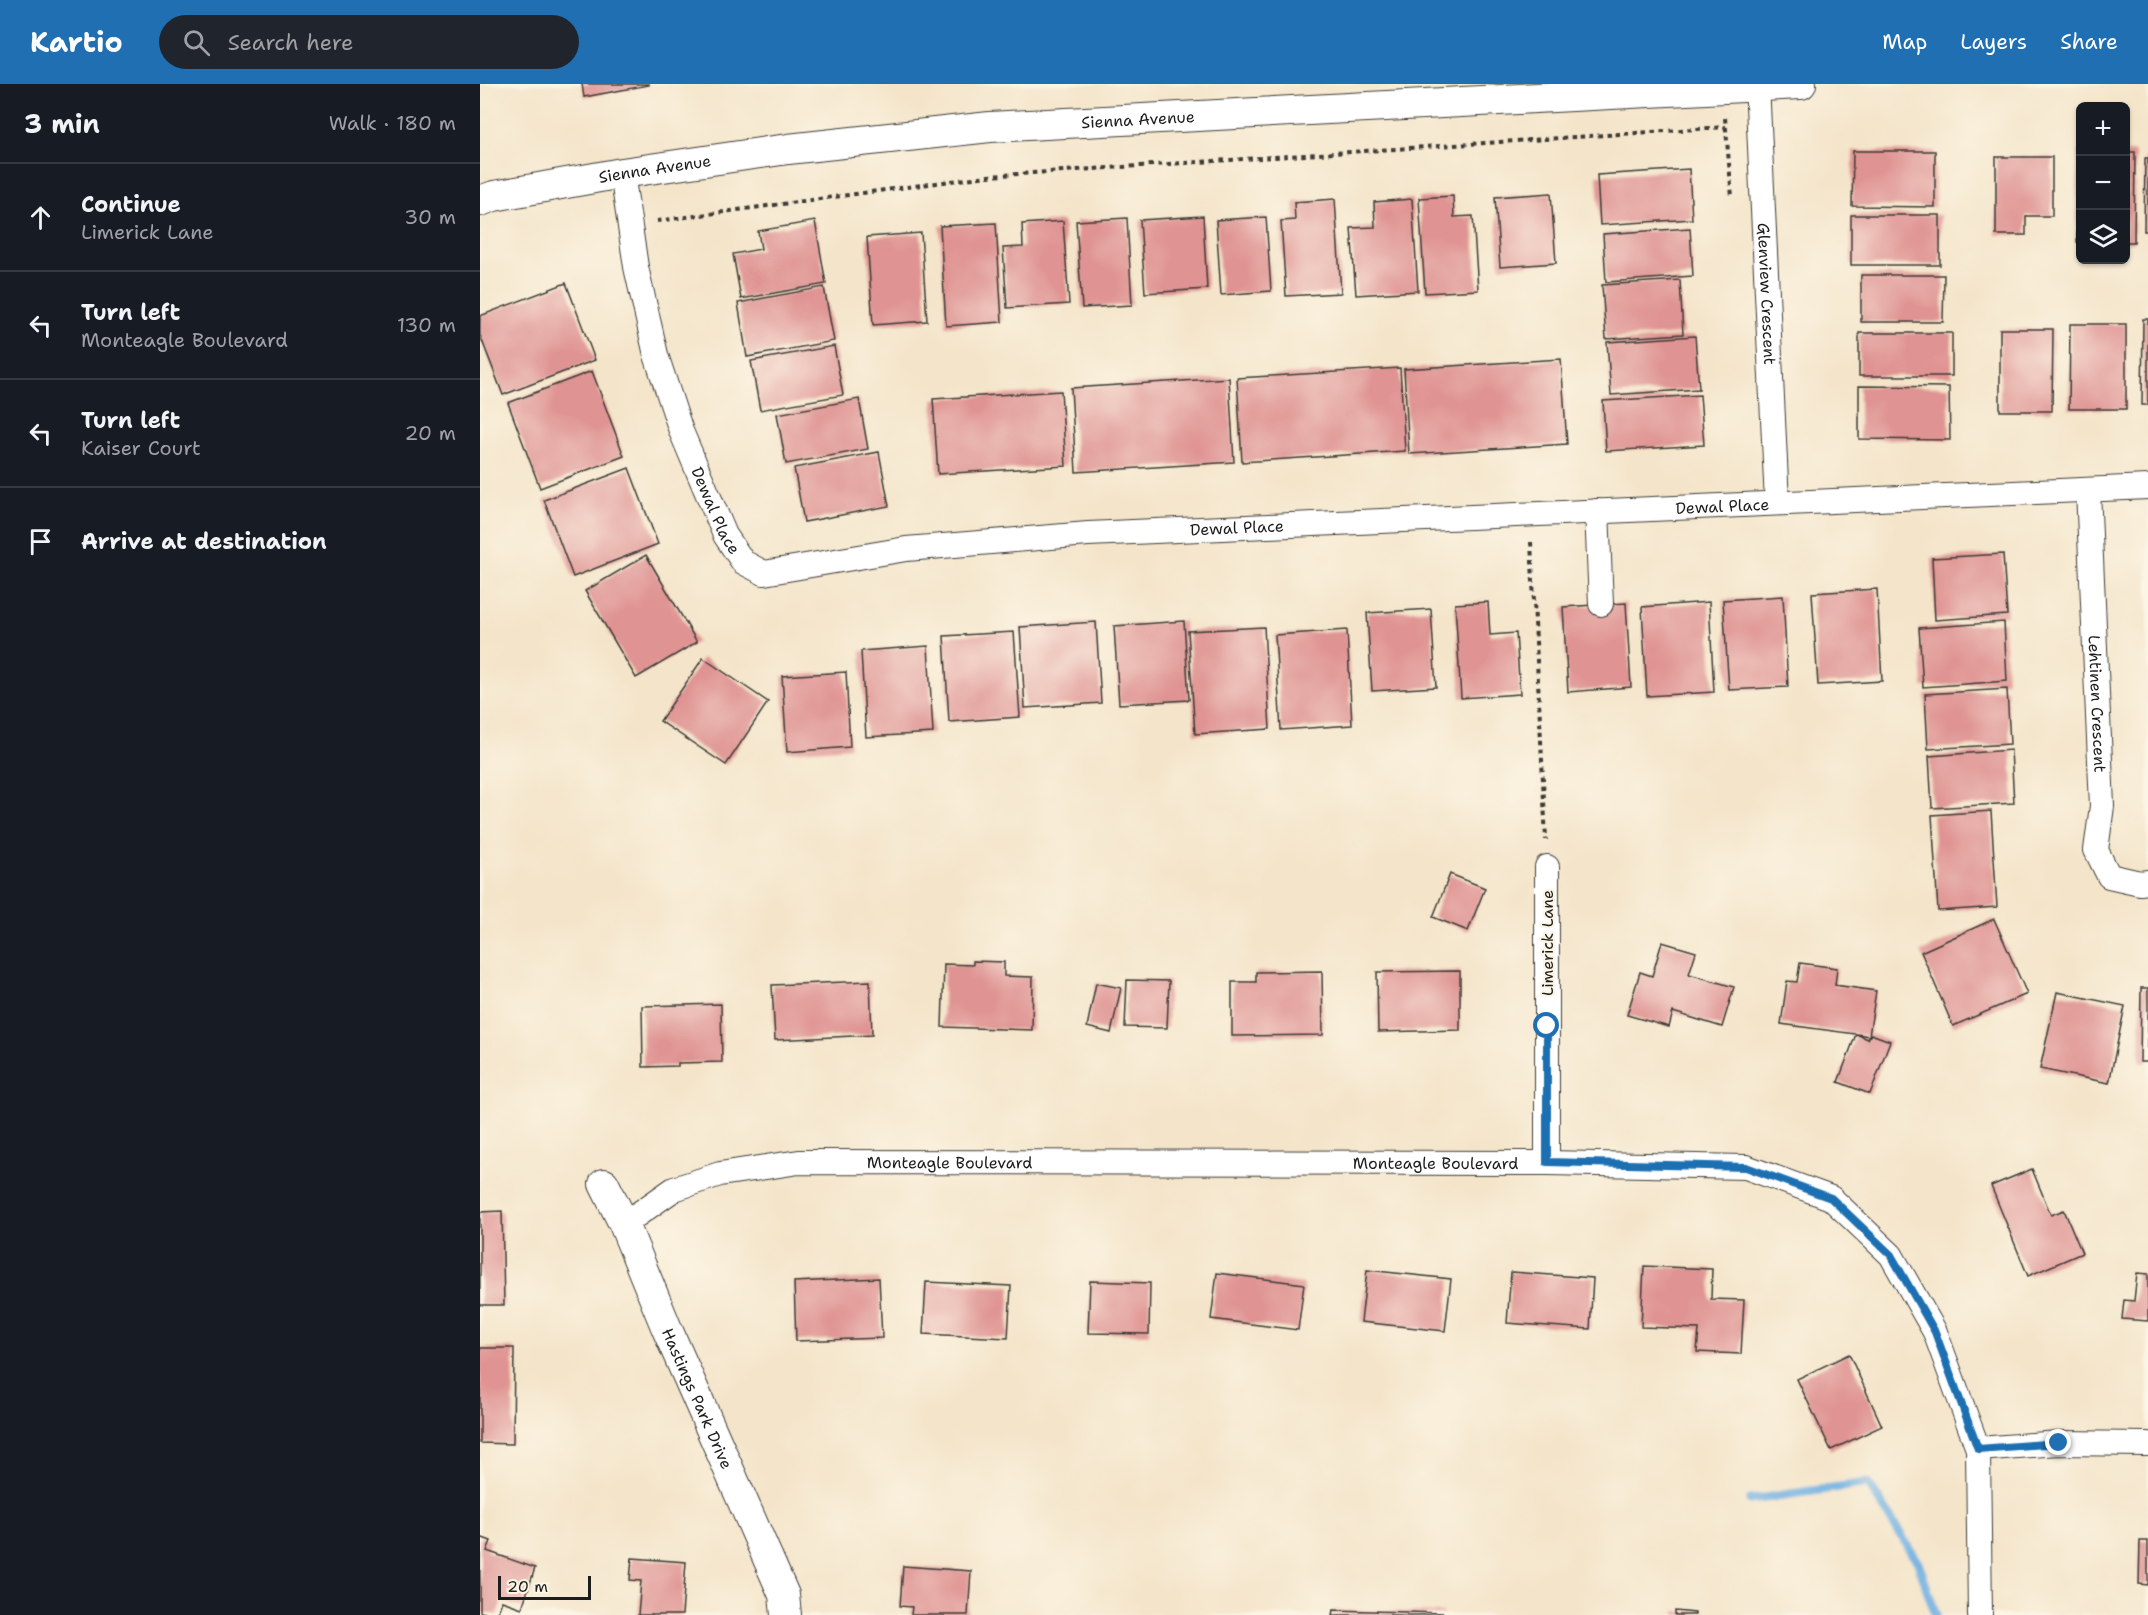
<!DOCTYPE html>
<html lang="en">
<head>
<meta charset="utf-8">
<style>
  body { margin:0; font-family:"Shantell Sans",sans-serif; background:#20242c; color:#f1f3f6 }
  .controls { position:absolute; right:18px; top:18px; display:grid; overflow:hidden; border-radius:9px; box-shadow:0 2px 4px #0004 }
  .controls button { width:54px; height:54px; display:grid; place-items:center; padding:0; border:0; border-bottom:2px solid #363941; background:#171b24; color:#f1f3f6; font:30px sans-serif }
  .scale { position:absolute; left:18px; bottom:15px; width:93px; box-sizing:border-box; padding-left:6px; border:3px solid #1c1c1c; border-top:0; font-size:16px; line-height:21px; white-space:nowrap; color:#1c1c1c; -webkit-text-stroke:4px #fcf5e5; paint-order:stroke }
  .stop { position:absolute; width:18px; height:18px; margin:-14px; border:4px solid #1f6fb2; border-radius:50%; background:#fff }
  .stop.end { background:#1f6fb2; border-color:#fff; box-shadow:0 2px 6px #0008 }
  .list { margin:0; padding:0; list-style:none }
  h2 { display:flex; justify-content:space-between; align-items:center; height:78px; margin:0; padding:0 24px; font-size:26px }
  h2 small { font-size:20px; font-weight:400; color:#9ea1a6 }
  .list li { display:grid; grid-template-columns:39px 1fr auto; gap:18px; align-items:center; box-sizing:border-box; height:108px; padding:0 24px; border-top:2px solid #363941 }
  .list b { display:block; font-size:22px; white-space:nowrap }
  .list p { margin:0; font-size:20px; white-space:nowrap; color:#9ea1a6 }
  .list em { font-size:20px; font-style:normal; color:#9ea1a6 }
  .icon { flex:none; width:33px; height:33px; fill:none; stroke:currentColor; stroke-width:2; stroke-linecap:round; stroke-linejoin:round }
  .map { position:relative; flex:none; width:1668px; height:1531px; overflow:hidden }
  header { display:flex; align-items:center; gap:36px; box-sizing:border-box; height:84px; padding:0 30px; background:#1f6fb2; color:#fff }
  header strong { font-size:28px }
  nav { display:flex; gap:33px; margin-inline-start:auto; font-size:21px }
  .search { width:420px; height:54px; background:#20242c; display:flex; align-items:center; gap:15px; box-sizing:border-box; padding:0 21px; border-radius:33px; color:#9ea1a6; font-size:22px }
  main { display:flex }
  aside { flex:1; background:#171b24 }
  .map>svg:first-child { display:block }
  .lines { fill:none; stroke-linecap:round; stroke-linejoin:round }
  .stream { stroke:#6dafe1; stroke-width:9 }
  .building { fill:#df9392 }
  .minor-casing { stroke:#3c3a36; stroke-width:26 }
  .tertiary-casing { stroke:#3c3a36; stroke-width:32 }
  .path { stroke:#3c3a36; stroke-width:4; stroke-dasharray:4.5 4.5; stroke-linecap:butt }
  .minor { stroke:#fff; stroke-width:24 }
  .tertiary { stroke:#fff; stroke-width:30 }
  .route { stroke:#1f6fb2; stroke-width:8 }
  .labels { text-anchor:middle; stroke-width:4.5; stroke-linejoin:round; paint-order:stroke }
  .street-label { font-size:16px; fill:#1c1c1c; stroke:#fcf5e5 }
</style>
</head>
<body>
<header>
<strong>Kartio</strong>
<div class="search"><svg class="icon" aria-label="search" viewBox="0 0 24 24"><circle cx="10" cy="10" r="6"/><path d="M15 15l6 6"/></svg>Search here</div>
<nav><a>Map</a><a>Layers</a><a>Share</a></nav>
</header>
<main>
<aside>
<h2>3 min<small>Walk · 180 m</small></h2>
<ul class="list">
<li><svg class="icon" aria-label="ahead" viewBox="0 0 24 24"><path d="M12 20V5M6 11l6-6 6 6"/></svg><div><b>Continue</b><p>Limerick Lane</p></div><em>30 m</em></li>
<li><svg class="icon" aria-label="left" viewBox="0 0 24 24"><path d="M17 20v-9H6M10 6l-5 5 5 5"/></svg><div><b>Turn left</b><p>Monteagle Boulevard</p></div><em>130 m</em></li>
<li><svg class="icon" aria-label="left" viewBox="0 0 24 24"><path d="M17 20v-9H6M10 6l-5 5 5 5"/></svg><div><b>Turn left</b><p>Kaiser Court</p></div><em>20 m</em></li>
<li><svg class="icon" aria-label="arrive" viewBox="0 0 24 24"><path d="M6 21V4h12l-3 4 3 4H6"/></svg><div><b>Arrive at destination</b></div></li>
</ul>
</aside>
<div class="map">
<svg width="1668" height="1531" viewBox="0 0 1668 1531">
  <rect width="100%" height="100%" fill="#fcf5e5"/>
  <filter id="ink" filterUnits="userSpaceOnUse"><feTurbulence type="fractalNoise" baseFrequency=".0167" numOctaves="2"/><feDisplacementMap in="SourceGraphic" scale="12" xChannelSelector="R" yChannelSelector="G"/><feConvolveMatrix kernelMatrix="1 2 1 2 8 2 1 2 1" color-interpolation-filters="sRGB"/></filter>
  <filter id="wash" filterUnits="userSpaceOnUse"><feTurbulence type="fractalNoise" baseFrequency=".008" numOctaves="4" result="noise"/><feDisplacementMap in="SourceGraphic" scale="24" xChannelSelector="R" yChannelSelector="G"/><feGaussianBlur stdDeviation="1.35" result="paint"/><feColorMatrix in="noise" values="0 0 0 0 0 0 0 0 0 0 0 0 0 0 0 0 0 1.4 0 .05"/><feComposite in="paint" operator="in"/></filter>
  <g filter="url(#wash)">
    <rect width="100%" height="100%" fill="#f4e5ca"/>
    <g class="lines">
      <polyline class="stream" points="1270,1416 1388,1399 1438,1478 1456,1531"/>
    </g>
    <g id="blocks">
      <g class="building">
        <polygon points="102,0 169,0 169,1 104,13"/>
        <polygon points="1373,67 1455,67 1455,123 1372,122"/>
        <polygon points="1598,67 1600,67 1600,158 1597,158"/>
        <polygon points="1646,68 1655,68 1654,158 1646,158"/>
        <polygon points="1516,73 1572,73 1572,132 1546,132 1546,151 1516,151"/>
        <polygon points="1665,74 1668,74 1668,147 1664,147"/>
        <polygon points="1209,85 1212,135 1120,141 1117,91"/>
        <polygon points="1071,109 1076,179 1020,183 1015,113"/>
        <polygon points="973,112 974,133 993,132 998,206 945,209 939,114"/>
        <polygon points="855,115 861,209 806,212 801,137 815,136 814,118"/>
        <polygon points="932,115 938,207 876,211 871,144 895,143 894,118"/>
        <rect x="1371" y="131" width="89" height="50"/>
        <polygon points="723,132 727,205 665,209 660,136"/>
        <polygon points="786,133 791,207 741,211 736,136"/>
        <polygon points="647,134 652,221 602,224 596,137"/>
        <polygon points="335,137 346,200 261,215 253,170 281,165 278,147"/>
        <polygon points="583,137 589,220 527,224 523,164 543,163 542,140"/>
        <polygon points="516,139 522,238 466,242 460,142"/>
        <polygon points="1210,144 1213,192 1126,198 1123,150"/>
        <polygon points="441,149 447,237 393,241 387,153"/>
        <polygon points="1381,191 1464,191 1463,238 1381,238"/>
        <polygon points="1200,196 1203,250 1126,255 1122,201"/>
        <polygon points="86,199 115,276 23,311 0,251 0,232"/>
        <polygon points="344,203 354,257 267,273 258,219"/>
        <polygon points="1663,235 1668,235 1668,321 1662,321"/>
        <polygon points="1590,240 1646,240 1646,325 1589,325"/>
        <polygon points="1520,245 1573,245 1572,327 1520,327"/>
        <rect x="1379" y="249" width="93" height="43"/>
        <polygon points="1215,252 1219,305 1131,311 1127,258"/>
        <polygon points="354,262 363,311 280,326 271,277"/>
        <polygon points="1081,275 1087,360 929,370 924,285"/>
        <polygon points="920,284 925,367 762,378 757,294"/>
        <polygon points="112,287 144,372 60,404 28,319"/>
        <polygon points="749,294 754,378 596,388 591,304"/>
        <polygon points="1379,302 1469,303 1470,356 1379,355"/>
        <polygon points="581,307 586,382 458,390 453,315"/>
        <polygon points="1220,311 1224,361 1126,367 1123,317"/>
        <polygon points="379,315 388,365 306,380 297,330"/>
        <polygon points="399,368 409,422 324,438 314,384"/>
        <polygon points="149,384 178,460 93,493 64,416"/>
        <polygon points="1523,470 1527,531 1455,536 1452,474"/>
        <polygon points="166,471 217,558 156,594 105,507"/>
        <polygon points="1397,505 1402,597 1338,601 1332,509"/>
        <polygon points="1303,512 1308,603 1249,606 1243,516"/>
        <polygon points="1008,518 1010,551 1036,549 1040,610 981,614 975,520"/>
        <polygon points="1229,518 1234,608 1167,612 1162,523"/>
        <polygon points="1146,519 1151,603 1088,608 1083,523"/>
        <polygon points="951,525 956,603 892,607 887,529"/>
        <polygon points="704,537 709,616 639,620 634,542"/>
        <polygon points="616,538 621,619 545,624 540,543"/>
        <polygon points="1524,538 1527,597 1443,603 1439,544"/>
        <polygon points="784,543 790,645 715,650 708,547"/>
        <polygon points="867,546 872,641 801,646 795,551"/>
        <polygon points="534,548 540,633 469,638 464,552"/>
        <polygon points="448,562 453,649 386,653 381,567"/>
        <polygon points="223,574 288,618 246,681 180,637"/>
        <polygon points="366,588 370,663 307,668 302,592"/>
        <polygon points="1527,605 1530,660 1448,665 1445,610"/>
        <polygon points="1531,666 1534,719 1452,724 1449,672"/>
        <polygon points="1511,727 1517,823 1458,827 1452,731"/>
        <polygon points="970,790 1005,804 988,847 953,833"/>
        <polygon points="1514,835 1547,910 1473,942 1441,868"/>
        <polygon points="1182,858 1216,868 1209,890 1254,903 1242,943 1193,928 1189,943 1147,931 1160,888 1172,892"/>
        <polygon points="493,877 524,878 524,892 553,893 552,946 462,943 464,880 493,881"/>
        <polygon points="1320,879 1357,884 1355,901 1396,907 1389,952 1376,950 1388,955 1391,950 1410,957 1390,1010 1358,998 1376,950 1301,940 1307,897 1317,898"/>
        <polygon points="842,887 843,951 752,952 752,898 776,898 776,888"/>
        <polygon points="980,887 980,946 898,948 897,888"/>
        <polygon points="647,896 689,897 687,944 645,943"/>
        <polygon points="390,897 392,951 295,956 292,901"/>
        <polygon points="616,899 641,904 631,949 607,943"/>
        <polygon points="1661,904 1668,904 1668,978 1660,978"/>
        <polygon points="1577,908 1645,922 1629,999 1560,985"/>
        <polygon points="241,920 242,978 198,979 198,982 163,983 162,922"/>
        <polygon points="1552,1085 1571,1131 1584,1126 1602,1169 1548,1192 1511,1102"/>
        <polygon points="22,1127 24,1221 0,1221 0,1128"/>
        <polygon points="1164,1182 1232,1185 1231,1215 1264,1216 1261,1270 1217,1268 1219,1245 1161,1243"/>
        <polygon points="887,1186 971,1195 965,1247 881,1238"/>
        <polygon points="1031,1188 1113,1194 1110,1245 1027,1239"/>
        <polygon points="737,1189 824,1200 818,1246 731,1235"/>
        <polygon points="1657,1189 1668,1190 1668,1237 1642,1235 1644,1216 1654,1217"/>
        <polygon points="399,1194 402,1254 316,1257 314,1198"/>
        <polygon points="610,1197 670,1199 669,1250 608,1249"/>
        <polygon points="446,1198 531,1202 528,1254 443,1250"/>
        <polygon points="0,1264 34,1264 33,1360 0,1359"/>
        <polygon points="1369,1270 1402,1342 1351,1366 1317,1295"/>
        <polygon points="0,1453 11,1457 7,1467 55,1484 42,1524 22,1517 17,1531 0,1528"/>
        <polygon points="1660,1457 1668,1457 1668,1501 1659,1500"/>
        <polygon points="152,1474 206,1478 202,1531 158,1531 161,1497 150,1496"/>
        <polygon points="423,1482 491,1487 488,1531 431,1531 432,1523 420,1522"/>
        <polygon points="853,1526 963,1529 963,1531 852,1531"/>
        <polygon points="1195,1527 1215,1529 1215,1531 1195,1531"/>
      </g>
    </g>
  </g>
  <g filter="url(#ink)">
    <use href="#blocks" fill-opacity="0" stroke="#3c3a36" stroke-width="1.5"/>
    <g class="lines">
      <g class="minor-casing">
        <g id="minor">
          <path id="s1" d="M 1277,0 L 1297,419"/>
          <path id="s2" d="M 142,89 L 156,183 L 176,271 L 201,347 L 245,451 L 263,478 L 284,489 L 426,465 L 608,450 L 1668,403"/>
          <path id="s3" d="M 1608,406 L 1622,722 L 1616,766 L 1629,792 L 1660,799 L 1668,798"/>
          <polyline points="1117,427 1121,520"/>
          <polyline points="1067,1079 1067,783"/>
          <path id="s4" d="M 144,1140 L 194,1105 L 240,1090 L 319,1078 L 1067,1079 L 1266,1083 L 1351,1114 L 1411,1171 L 1455,1248 L 1498,1365 L 1500,1531"/>
          <polyline points="1498,1365 1579,1359 1668,1360"/>
        </g>
      </g>
      <g class="tertiary-casing">
        <g id="tertiary">
          <path id="s5" d="M 0,117 L 14,112 L 142,89 L 308,65 L 510,43 L 1321,0"/>
          <path id="s6" d="M 124,1100 L 144,1140 L 187,1245 L 304,1511 L 306,1531"/>
        </g>
      </g>
      <g class="path">
        <polyline points="1245,34 1252,113"/>
        <polyline points="177,137 508,92 1246,43"/>
        <polyline points="1051,458 1066,756"/>
      </g>
      <use href="#minor" class="minor"/>
      <use href="#tertiary" class="tertiary"/>
    </g>
  </g>
  <g class="lines" filter="url(#ink)">
    <polyline class="route" points="1067,942 1067,1078 1266,1083 1351,1114 1411,1171 1455,1248 1498,1365 1579,1359"/>
  </g>
  <g class="labels">
    <g class="street-label">
      <text dy="6" stroke="none"><textPath href="#s5" startOffset="664">Sienna Avenue</textPath></text>
      <text dy="6" stroke="none"><textPath href="#s5" startOffset="178">Sienna Avenue</textPath></text>
      <text dy="6" stroke="none"><textPath href="#s1" startOffset="210">Glenview Crescent</textPath></text>
      <text dy="6" stroke="none"><textPath href="#s2" startOffset="1396">Dewal Place</textPath></text>
      <text dy="6" stroke="none"><textPath href="#s2" startOffset="352">Dewal Place</textPath></text>
      <text dy="6" stroke="none"><textPath href="#s2" startOffset="910">Dewal Place</textPath></text>
      <text dy="6" stroke="none"><textPath href="#s3" startOffset="214">Lehtinen Crescent</textPath></text>
      <text transform="translate(1067 859) rotate(-90)" y="6">Limerick Lane</text>
      <text dy="6" stroke="none"><textPath href="#s4" startOffset="340">Monteagle Boulevard</textPath></text>
      <text dy="6" stroke="none"><textPath href="#s4" startOffset="826">Monteagle Boulevard</textPath></text>
      <text dy="6" stroke="none"><textPath href="#s6" startOffset="234">Hastings Park Drive</textPath></text>
    </g>
  </g>
</svg>
<div class="controls">
<button>+</button>
<button>−</button>
<button><svg class="icon" aria-label="layers" viewBox="0 0 24 24"><path d="M12 4l9 5-9 5-9-5zM3 14l9 5 9-5"/></svg></button>
</div>
<div class="scale">20 m</div>
<div class="stop" style="left:1067px;top:942px"></div>
<div class="stop end" style="left:1579px;top:1359px"></div>
</div>
</main>
</body>
</html>
